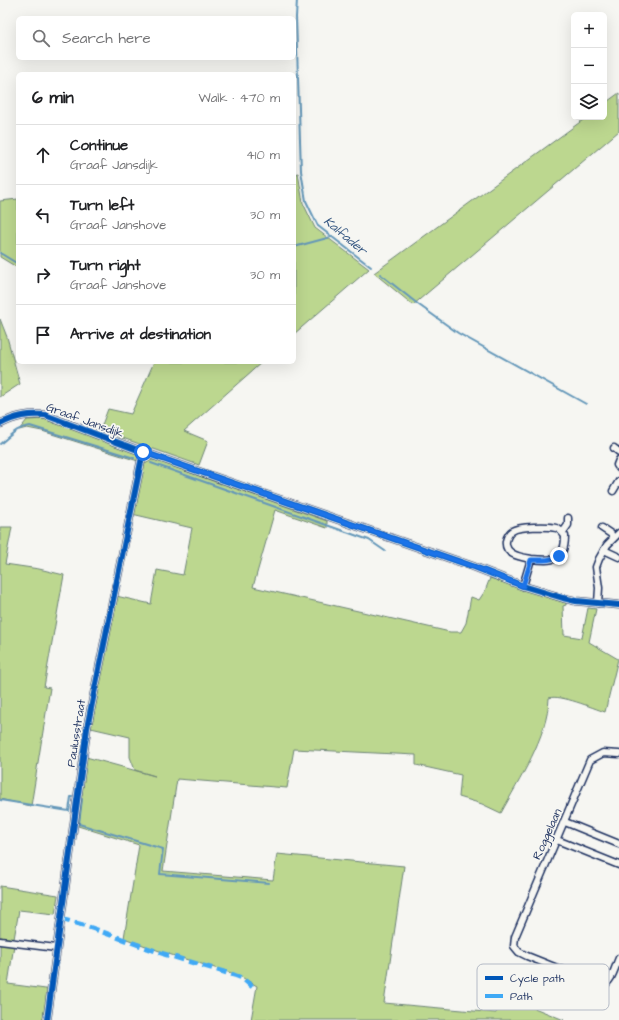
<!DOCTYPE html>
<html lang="en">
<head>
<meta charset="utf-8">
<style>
  body { margin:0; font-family:"Architects Daughter",sans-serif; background:#f2f2f2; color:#202124 }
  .controls { position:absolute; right:12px; top:12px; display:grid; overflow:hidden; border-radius:6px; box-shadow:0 4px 16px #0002 }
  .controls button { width:36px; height:36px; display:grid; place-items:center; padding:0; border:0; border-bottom:1px solid #e0e0e0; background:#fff; color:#202124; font:20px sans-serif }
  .stop { position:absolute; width:12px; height:12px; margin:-9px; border:3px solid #1a73e8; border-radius:50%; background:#fff }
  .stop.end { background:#1a73e8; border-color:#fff; box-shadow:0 1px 4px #0008 }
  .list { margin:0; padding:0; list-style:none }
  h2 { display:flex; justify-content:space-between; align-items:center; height:52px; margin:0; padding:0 16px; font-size:17px }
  h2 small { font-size:13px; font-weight:400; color:#757577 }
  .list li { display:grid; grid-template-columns:26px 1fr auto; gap:12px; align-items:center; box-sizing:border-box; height:60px; padding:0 16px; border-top:1px solid #e0e0e0 }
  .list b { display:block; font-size:15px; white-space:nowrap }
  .list p { margin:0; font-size:13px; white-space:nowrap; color:#757577 }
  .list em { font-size:13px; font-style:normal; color:#757577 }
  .icon { flex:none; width:22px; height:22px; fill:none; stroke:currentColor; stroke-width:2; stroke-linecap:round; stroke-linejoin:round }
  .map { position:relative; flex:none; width:619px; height:1020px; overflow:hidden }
  .search { position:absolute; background:#fff; box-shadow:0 4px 16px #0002; left:16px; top:16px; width:280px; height:44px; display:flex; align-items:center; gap:10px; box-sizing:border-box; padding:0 14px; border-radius:6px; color:#757577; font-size:15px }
  .panel { position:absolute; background:#fff; box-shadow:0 4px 16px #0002; left:16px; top:72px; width:280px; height:292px; border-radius:6px }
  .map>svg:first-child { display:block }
  .green { fill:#bcd78f; stroke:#6c8376 }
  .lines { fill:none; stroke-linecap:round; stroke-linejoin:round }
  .stream { stroke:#6497b9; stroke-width:2 }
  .street-casing { stroke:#1b2f5e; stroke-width:9 }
  .street { stroke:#f6f6f2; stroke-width:6 }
  .quiet { stroke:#3fa9f5; stroke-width:5; stroke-dasharray:10 5; stroke-linecap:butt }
  .cycleway-casing { stroke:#f6f6f2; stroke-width:8 }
  .cycleway { stroke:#0057b8; stroke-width:6 }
  .route { stroke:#1a73e8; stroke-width:5 }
  .labels { text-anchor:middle; stroke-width:3.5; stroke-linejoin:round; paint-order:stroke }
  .street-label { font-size:12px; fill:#1b2f5e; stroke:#f6f6f2 }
  .water-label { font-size:13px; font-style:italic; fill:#395a84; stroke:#f6f6f2 }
  .key { fill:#f6f6f2; stroke:#b4bac6; stroke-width:1 }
  .key-label { font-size:11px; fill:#1b2f5e }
</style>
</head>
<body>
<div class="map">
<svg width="619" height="1020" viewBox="0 0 619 1020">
  <rect width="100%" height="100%" fill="#f6f6f2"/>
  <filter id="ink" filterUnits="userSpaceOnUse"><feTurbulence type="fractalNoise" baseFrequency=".025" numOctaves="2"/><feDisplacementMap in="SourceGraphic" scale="8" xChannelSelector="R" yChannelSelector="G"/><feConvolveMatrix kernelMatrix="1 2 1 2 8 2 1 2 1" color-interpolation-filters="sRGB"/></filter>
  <g filter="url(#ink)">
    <g class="green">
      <polygon points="619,93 619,131 413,305 374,273 587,117 604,117 604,104"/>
      <polygon points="298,173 303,203 315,228 369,269 294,334 294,174"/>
      <polygon points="18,199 18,268 0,257 0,201"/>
      <polygon points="0,319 7,337 20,384 0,397"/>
      <polygon points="154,362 262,362 184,431 208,441 199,465 100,430 108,409 131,414"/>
      <polygon points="44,419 133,451 137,455 138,461 42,431 27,428 19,430 27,420"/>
      <path d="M 152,460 L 157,460 L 165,462 L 167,464 L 221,484 L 223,483 L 245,490 L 246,492 L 327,521 L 327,528 L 275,510 L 253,587 L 450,632 L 461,632 L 466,623 L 471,597 L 479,600 L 485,591 L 490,578 L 566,603 L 566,605 L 563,606 L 564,635 L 582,638 L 588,608 L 596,609 L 589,642 L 618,659 L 605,712 C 593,708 560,694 549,698 C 548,736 519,780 501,813 L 482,804 L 459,797 L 461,775 L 416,765 L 416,755 L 294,749 L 287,788 L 177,779 L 163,871 L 273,880 L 277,854 L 404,866 L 384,1003 L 496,1013 L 499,1006 L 495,992 L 564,1020 L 251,1020 L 257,986 L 238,975 L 165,953 L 124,938 L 139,845 L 78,826 L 86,757 L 155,776 L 135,770 L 130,757 L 130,737 L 91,728 L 116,596 L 151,604 L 157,570 L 183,575 L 192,528 L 132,514 L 143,465 Z"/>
      <polygon points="0,527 12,527 5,564 39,569 64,575 44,687 50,688 31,806 0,799"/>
      <polygon points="0,886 58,895 55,914 19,910 14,939 0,937"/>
      <polygon points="0,943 14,945 8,984 53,990 49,1020 0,1020"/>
    </g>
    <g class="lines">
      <g class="stream">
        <polyline points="297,0 296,17 301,171 306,201 318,226 371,267"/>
        <polyline points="294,247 331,237"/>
        <polyline points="0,253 18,264"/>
        <polyline points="380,274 419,305 458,333 586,404"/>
        <path d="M 0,444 C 10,436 17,427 30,426 L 134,458"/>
        <polyline points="151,463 369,540 385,551"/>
        <polyline points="82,799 79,824 163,849 160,874 269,883"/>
        <polyline points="0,800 69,811 71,797 72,797"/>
      </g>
      <g class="street-casing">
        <g id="street">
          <path d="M 0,424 C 16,416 27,414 45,415 L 143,452 L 472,566 L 523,586 L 563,598 L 576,601 L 619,605"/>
          <polyline points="614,448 619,452"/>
          <polyline points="619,460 617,465 619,468"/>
          <polyline points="613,491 619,481"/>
          <polyline points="602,528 611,534 613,538"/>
          <polyline points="563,532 568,525 568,518"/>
          <polyline points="604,550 619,557"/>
          <path d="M 523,586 L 531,559 C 553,561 565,562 565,536 C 562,532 560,529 556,528 C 548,526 519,526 512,531 C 509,533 507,537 506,541 C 504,555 521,557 531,559"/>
          <polyline points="598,603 599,588 596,567 599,559 607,545 619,533"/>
          <path d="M 619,754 L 603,753 L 590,760 L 515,937 L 514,946 L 519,952 L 527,956 L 602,986 C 612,982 615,967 619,958"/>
          <polyline points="565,822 619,844"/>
          <polyline points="557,840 619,865"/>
          <polyline points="0,941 56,948"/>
          <polyline points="47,1020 87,728 143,452"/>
        </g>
      </g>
      <use href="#street" class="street"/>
      <polyline class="quiet" points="60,919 83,925 164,954 234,975 242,978 255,989"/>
      <g class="cycleway-casing">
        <g id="cycleway">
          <path d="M 0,424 C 16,416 27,414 45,415 L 143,452 L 472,566 L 523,586 L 563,598 L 576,601 L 619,605"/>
          <polyline points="47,1020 87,728 143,452"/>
        </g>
      </g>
      <use href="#cycleway" class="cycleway"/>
    </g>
  </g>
  <g class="lines" filter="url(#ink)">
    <path class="route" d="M 143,452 L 472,566 L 523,586 L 531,560 C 541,560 550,561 559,556"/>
  </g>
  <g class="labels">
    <g class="street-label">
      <text transform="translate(85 420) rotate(20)" y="4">Graaf Jansdijk</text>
      <text transform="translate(76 733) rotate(-81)" y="4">Paulusstraat</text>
      <text transform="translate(547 834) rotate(-66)" y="4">Roggelaan</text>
    </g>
    <g class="water-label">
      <text transform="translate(346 235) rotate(40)" y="5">Kalfader</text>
    </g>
  </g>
  <rect x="477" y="964" width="132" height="46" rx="6" class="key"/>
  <rect x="485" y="976" width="18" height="4" fill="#0057b8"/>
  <rect x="485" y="994" width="18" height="4" fill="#3fa9f5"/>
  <g class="key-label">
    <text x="510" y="982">Cycle path</text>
    <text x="510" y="1000">Path</text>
  </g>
</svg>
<div class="controls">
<button>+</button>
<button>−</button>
<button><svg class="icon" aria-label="layers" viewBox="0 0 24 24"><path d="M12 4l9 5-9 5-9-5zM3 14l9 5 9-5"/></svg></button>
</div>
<div class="stop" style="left:143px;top:452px"></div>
<div class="stop end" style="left:559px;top:556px"></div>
<div class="search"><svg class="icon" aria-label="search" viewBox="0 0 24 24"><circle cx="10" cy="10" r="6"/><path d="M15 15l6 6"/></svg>Search here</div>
<section class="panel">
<h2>6 min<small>Walk · 470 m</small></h2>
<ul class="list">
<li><svg class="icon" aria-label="ahead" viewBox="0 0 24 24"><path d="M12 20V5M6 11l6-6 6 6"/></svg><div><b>Continue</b><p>Graaf Jansdijk</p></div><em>410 m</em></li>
<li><svg class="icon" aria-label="left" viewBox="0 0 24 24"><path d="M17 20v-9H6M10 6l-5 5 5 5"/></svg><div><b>Turn left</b><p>Graaf Janshove</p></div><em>30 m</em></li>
<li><svg class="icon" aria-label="right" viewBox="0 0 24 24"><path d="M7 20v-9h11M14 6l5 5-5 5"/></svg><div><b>Turn right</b><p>Graaf Janshove</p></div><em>30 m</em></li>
<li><svg class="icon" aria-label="arrive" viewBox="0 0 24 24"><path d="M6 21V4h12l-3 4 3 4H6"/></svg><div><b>Arrive at destination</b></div></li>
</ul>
</section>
</div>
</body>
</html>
